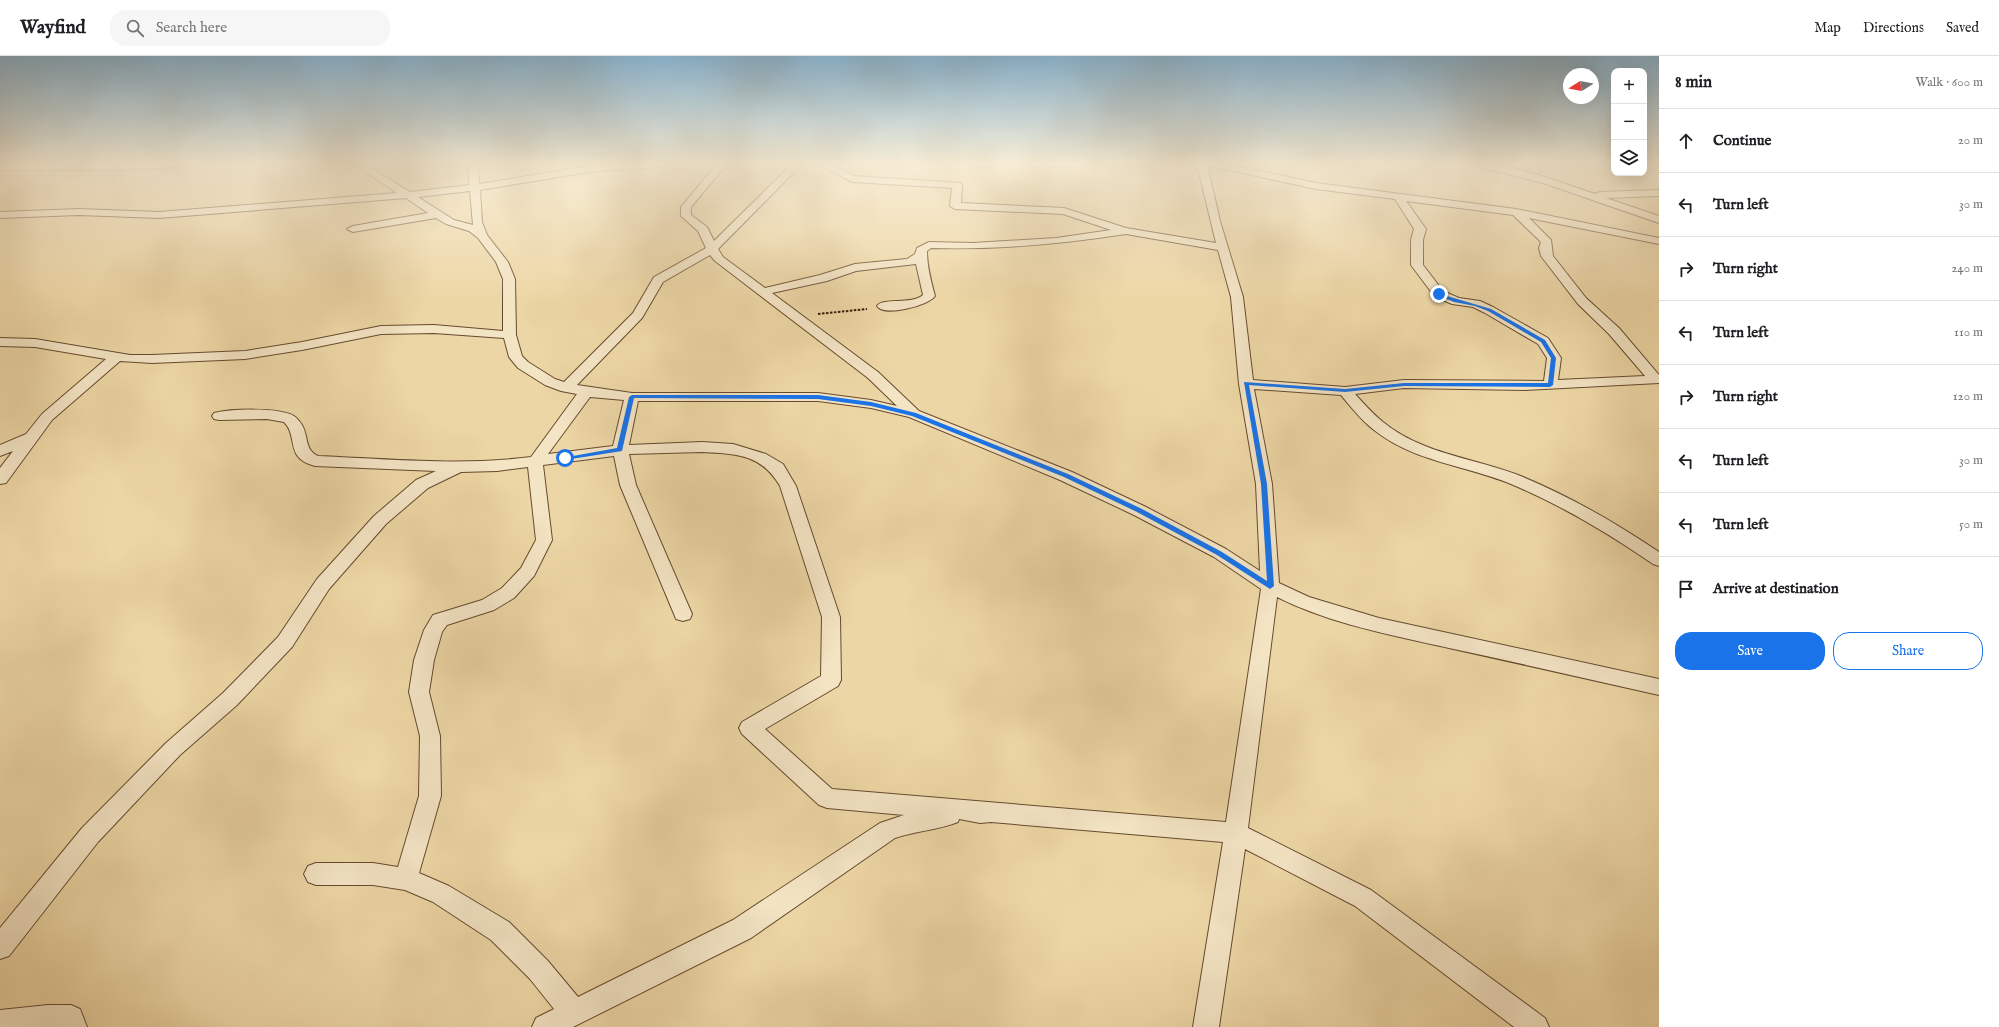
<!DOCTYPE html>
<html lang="en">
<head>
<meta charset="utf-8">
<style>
  body { margin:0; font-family:"IM FELL English",serif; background:#f6f6f6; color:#202124 }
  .controls { position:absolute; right:12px; top:12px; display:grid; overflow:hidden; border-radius:8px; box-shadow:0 4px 16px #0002 }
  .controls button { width:36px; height:36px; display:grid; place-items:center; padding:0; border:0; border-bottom:1px solid #e0e0e0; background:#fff; color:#202124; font:20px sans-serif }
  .compass { position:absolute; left:1563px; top:12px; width:36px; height:36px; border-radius:50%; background:#fff; box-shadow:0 4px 16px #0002; rotate:259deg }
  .stop { position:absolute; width:12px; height:12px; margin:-9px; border:3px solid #1a73e8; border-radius:50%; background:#fff }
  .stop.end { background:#1a73e8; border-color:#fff; box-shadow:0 1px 4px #0008 }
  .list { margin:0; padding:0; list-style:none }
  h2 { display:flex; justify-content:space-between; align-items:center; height:52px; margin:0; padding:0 16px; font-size:17px }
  h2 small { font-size:13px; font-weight:400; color:#757577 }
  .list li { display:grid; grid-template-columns:26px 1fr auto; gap:12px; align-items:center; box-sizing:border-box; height:64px; padding:0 16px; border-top:1px solid #e0e0e0 }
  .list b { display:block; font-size:15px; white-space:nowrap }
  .list em { font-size:13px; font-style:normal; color:#757577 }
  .actions { display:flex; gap:8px; padding:12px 16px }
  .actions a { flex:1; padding:9px 0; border:1px solid #1a73e8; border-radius:16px; text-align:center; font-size:14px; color:#1a73e8 }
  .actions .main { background:#1a73e8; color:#fff }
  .icon { flex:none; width:22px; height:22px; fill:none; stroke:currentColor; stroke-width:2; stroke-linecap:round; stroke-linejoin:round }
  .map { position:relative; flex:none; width:1659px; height:971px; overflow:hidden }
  header { display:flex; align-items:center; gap:24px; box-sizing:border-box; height:56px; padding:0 20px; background:#fff; border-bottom:1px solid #e0e0e0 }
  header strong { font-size:19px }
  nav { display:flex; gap:22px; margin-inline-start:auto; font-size:14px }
  .search { width:280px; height:36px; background:#f6f6f6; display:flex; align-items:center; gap:10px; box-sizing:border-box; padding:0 14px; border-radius:16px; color:#757577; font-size:15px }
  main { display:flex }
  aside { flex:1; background:#fff }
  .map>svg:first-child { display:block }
  .green { fill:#bdbc82; stroke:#7b6c44 }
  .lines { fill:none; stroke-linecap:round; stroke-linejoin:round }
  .street-casing { stroke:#664a2e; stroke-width:2 }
  .path { stroke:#391b06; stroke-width:2; stroke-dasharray:2.5 1.5; stroke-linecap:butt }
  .street { fill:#f3e4c4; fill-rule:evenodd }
  .route { fill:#1a73e8 }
</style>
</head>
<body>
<header>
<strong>Wayfind</strong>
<div class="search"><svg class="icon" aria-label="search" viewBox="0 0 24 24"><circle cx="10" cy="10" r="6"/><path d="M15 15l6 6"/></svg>Search here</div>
<nav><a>Map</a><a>Directions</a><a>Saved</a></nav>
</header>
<main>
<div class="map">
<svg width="1659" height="971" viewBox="0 0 1659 971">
  <rect width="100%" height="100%" fill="#edd6a5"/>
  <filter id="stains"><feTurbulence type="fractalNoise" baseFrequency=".005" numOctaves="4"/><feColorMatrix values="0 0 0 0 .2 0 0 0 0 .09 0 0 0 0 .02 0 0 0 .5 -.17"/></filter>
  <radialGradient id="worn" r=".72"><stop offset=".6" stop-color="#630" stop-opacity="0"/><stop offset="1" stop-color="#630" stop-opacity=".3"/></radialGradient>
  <polygon class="green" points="1488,108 1556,108 1534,120"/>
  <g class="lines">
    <g class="street-casing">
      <g id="street">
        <polygon points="0,108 181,108 176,111 116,114 0,114"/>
        <path d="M 354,108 L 365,108 L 410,136 L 469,129 L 468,108 L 478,108 L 479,128 L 595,109 L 668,108 L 663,111 L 595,115 L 480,134 L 482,166 L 487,179 L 508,206 L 515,223 L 516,279 L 522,300 L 528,306 L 555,323 L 564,326 L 633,257 L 654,221 L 706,192 L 698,175 L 681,160 L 681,151 L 717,108 L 727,108 L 691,151 L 691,159 L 707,171 L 714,185 L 792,108 L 802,108 L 718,193 L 723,201 L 765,232 L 820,219 L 855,208 L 907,203 L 915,198 L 917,192 L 929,186 L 973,187 L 1056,182 L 1111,174 L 1063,158 L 955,153 L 950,150 L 952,132 L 852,126 L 819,108 L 831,108 L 854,120 L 961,127 L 962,129 L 961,147 L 1064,152 L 1126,172 L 1216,187 L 1197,108 L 1207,108 L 1220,165 L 1243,241 L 1253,324 L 1345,331 L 1404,324 L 1544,325 L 1547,302 L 1538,288 L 1485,257 L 1473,251 L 1452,248 L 1435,241 L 1411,209 L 1411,184 L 1414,173 L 1395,143 L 1316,133 L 1215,111 L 1210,108 L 1228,108 L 1316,127 L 1516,153 L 1659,182 L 1659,188 L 1529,162 L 1551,184 L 1553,200 L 1586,242 L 1619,272 L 1659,319 L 1659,327 L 1525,334 L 1404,332 L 1355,338 C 1364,348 1373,358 1383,366 C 1423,399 1477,402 1523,421 C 1571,441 1616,467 1659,496 L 1659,510 L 1653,508 C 1608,477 1561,449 1511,428 C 1465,409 1414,406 1374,374 C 1361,364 1351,351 1341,339 L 1254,333 L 1272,428 L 1279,527 L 1309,541 L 1379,562 L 1659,623 L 1659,639 C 1589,623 1519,607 1449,592 C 1391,579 1331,568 1277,541 L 1248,772 L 1371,834 L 1545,962 L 1549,971 L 1514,971 L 1355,850 L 1245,793 L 1219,971 L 1193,971 L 1223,786 L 991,766 L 980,767 L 959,763 L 958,766 C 938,774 915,775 895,782 L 751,882 L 573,971 L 532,971 L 536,962 L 554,953 L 530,923 L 491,884 L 433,846 L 405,834 L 373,829 L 316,829 L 308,826 L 304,818 L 308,810 L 316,807 L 373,807 L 398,811 L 419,740 L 420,680 L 409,636 L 414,604 L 424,574 L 433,559 L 482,544 L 502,532 L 521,512 L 536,484 L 528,411 L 497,415 L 461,416 L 428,432 L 386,468 L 329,533 L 292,591 L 237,649 L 180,699 L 98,786 L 9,900 L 0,903 L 0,872 L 82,772 L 166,687 L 223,637 L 278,581 L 317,523 L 374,460 L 416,424 L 436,415 L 315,410 C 284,402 299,381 284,366 L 267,363 L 219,364 L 214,363 L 212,360 L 214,357 C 230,353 279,351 294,360 C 297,362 300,366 302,369 C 309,381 304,393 318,400 C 389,403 460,410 531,401 L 577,338 L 561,335 L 545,329 L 518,312 L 509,301 L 504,282 L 434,277 L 381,278 L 302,294 L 245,303 L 152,307 L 120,305 L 52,364 L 6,427 L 0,428 L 0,412 L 13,395 L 0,400 L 0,389 L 26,378 L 42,358 L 106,303 L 35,291 L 0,290 L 0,282 L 35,283 L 130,299 L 152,299 L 245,295 L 302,286 L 381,270 L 434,269 L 503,275 L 503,223 L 496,206 L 478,182 L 469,175 L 446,168 L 436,162 L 353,176 L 347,173 L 353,170 L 428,157 L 406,142 L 159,162 L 79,159 L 0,162 L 0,156 L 79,153 L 159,156 L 397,137 ZM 470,135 L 473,169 L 454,164 L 418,141 ZM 1406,145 L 1513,159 L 1541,186 L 1539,192 L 1541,200 L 1578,248 L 1609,278 L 1645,320 L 1558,324 L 1561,302 L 1548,282 L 1493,251 L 1480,245 L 1459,242 L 1443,235 L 1423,209 L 1423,184 L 1426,173 ZM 1126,178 L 1218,194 L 1231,241 L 1239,328 L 1256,428 L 1260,515 L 1226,493 L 1146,451 L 1072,416 L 919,355 L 878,316 L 772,237 L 827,225 L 856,215 L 916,208 L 923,239 C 911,249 883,241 877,250 C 884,261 928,250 935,240 C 931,225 927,211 927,195 L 931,192 C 997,194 1061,188 1126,178 ZM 710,199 L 715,205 L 868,322 L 897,350 L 871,344 L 818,337 L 632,337 L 577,329 L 642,262 L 663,226 ZM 590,341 L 624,344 L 613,390 L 548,398 ZM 638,345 L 818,345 L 871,352 L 909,361 L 1060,424 L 1134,459 L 1214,501 L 1261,533 L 1226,766 L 832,733 L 765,673 L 838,630 L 841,624 L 840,561 L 796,430 L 783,408 L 766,398 L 733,388 L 702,386 L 629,389 ZM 702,396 C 737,398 761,398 780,430 L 822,561 L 821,620 L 742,666 L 739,672 L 742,678 L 819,749 L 827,752 L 904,759 L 880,767 L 733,864 L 578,941 L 548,905 L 509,866 L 449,830 L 419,817 L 441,740 L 440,680 L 429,636 L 434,604 L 442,576 L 447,569 L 494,554 L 514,542 L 534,520 L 552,484 L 543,409 L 614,400 L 620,429 L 674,558 L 676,563 L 683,565 L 690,563 L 692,558 L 636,429 L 629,398 Z"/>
        <path d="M 1474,108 C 1507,106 1563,127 1595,138 L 1600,136 L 1659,134 L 1659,140 L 1606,142 L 1659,160 L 1659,167 L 1543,127 L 1476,110 Z"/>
        <polygon points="48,949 71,949 80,953 87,971 0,971 0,954"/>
      </g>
    </g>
    <polyline class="path" points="818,258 867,253"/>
    <use href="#street" class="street"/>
  </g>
  <linearGradient id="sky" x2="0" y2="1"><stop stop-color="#89b5d1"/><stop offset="0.44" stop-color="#f7edd6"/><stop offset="1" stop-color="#f7edd6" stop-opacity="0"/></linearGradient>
  <rect width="1659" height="244" fill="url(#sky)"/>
  <polygon class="route" points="1437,237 1491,253 1545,284 1556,302 1553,329 1550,331 1404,330 1345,336 1249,329 1267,428 1274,530 1270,533 1217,499 1137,456 1064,421 912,360 871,350 818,343 634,342 622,395 565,404 562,402 617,392 629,341 632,339 818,339 871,346 916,357 1068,418 1142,453 1222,496 1267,525 1261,428 1244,326 1345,333 1404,327 1548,327 1551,302 1541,286 1488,255 1475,250 1454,246 1437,239"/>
  <rect width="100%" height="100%" filter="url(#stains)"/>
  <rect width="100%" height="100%" fill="url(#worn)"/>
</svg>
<div class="controls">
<button>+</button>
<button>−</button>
<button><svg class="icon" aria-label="layers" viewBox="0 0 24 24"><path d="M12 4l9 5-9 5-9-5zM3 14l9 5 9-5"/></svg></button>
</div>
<svg class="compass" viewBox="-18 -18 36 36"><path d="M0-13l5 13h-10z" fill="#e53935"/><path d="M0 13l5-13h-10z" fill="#757577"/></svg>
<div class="stop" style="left:565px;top:402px"></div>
<div class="stop end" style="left:1439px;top:238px"></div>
</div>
<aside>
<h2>8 min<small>Walk · 600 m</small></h2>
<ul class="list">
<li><svg class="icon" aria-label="ahead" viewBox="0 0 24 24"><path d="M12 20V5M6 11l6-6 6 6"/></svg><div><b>Continue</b></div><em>20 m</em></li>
<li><svg class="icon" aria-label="left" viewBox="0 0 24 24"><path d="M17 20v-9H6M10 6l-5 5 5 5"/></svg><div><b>Turn left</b></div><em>30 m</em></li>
<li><svg class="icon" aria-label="right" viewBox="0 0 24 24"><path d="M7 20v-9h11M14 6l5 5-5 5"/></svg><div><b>Turn right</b></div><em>240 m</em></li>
<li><svg class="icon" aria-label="left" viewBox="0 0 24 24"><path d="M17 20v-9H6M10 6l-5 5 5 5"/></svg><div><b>Turn left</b></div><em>110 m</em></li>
<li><svg class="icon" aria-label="right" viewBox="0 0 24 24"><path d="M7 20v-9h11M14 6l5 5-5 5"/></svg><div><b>Turn right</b></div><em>120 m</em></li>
<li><svg class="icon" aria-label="left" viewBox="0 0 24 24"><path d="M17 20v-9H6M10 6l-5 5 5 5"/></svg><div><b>Turn left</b></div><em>30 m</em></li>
<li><svg class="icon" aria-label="left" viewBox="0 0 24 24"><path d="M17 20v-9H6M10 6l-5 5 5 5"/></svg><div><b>Turn left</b></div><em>50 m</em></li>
<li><svg class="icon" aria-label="arrive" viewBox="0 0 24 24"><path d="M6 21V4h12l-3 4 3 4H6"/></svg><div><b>Arrive at destination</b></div></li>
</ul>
<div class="actions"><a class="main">Save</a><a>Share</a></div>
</aside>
</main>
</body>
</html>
